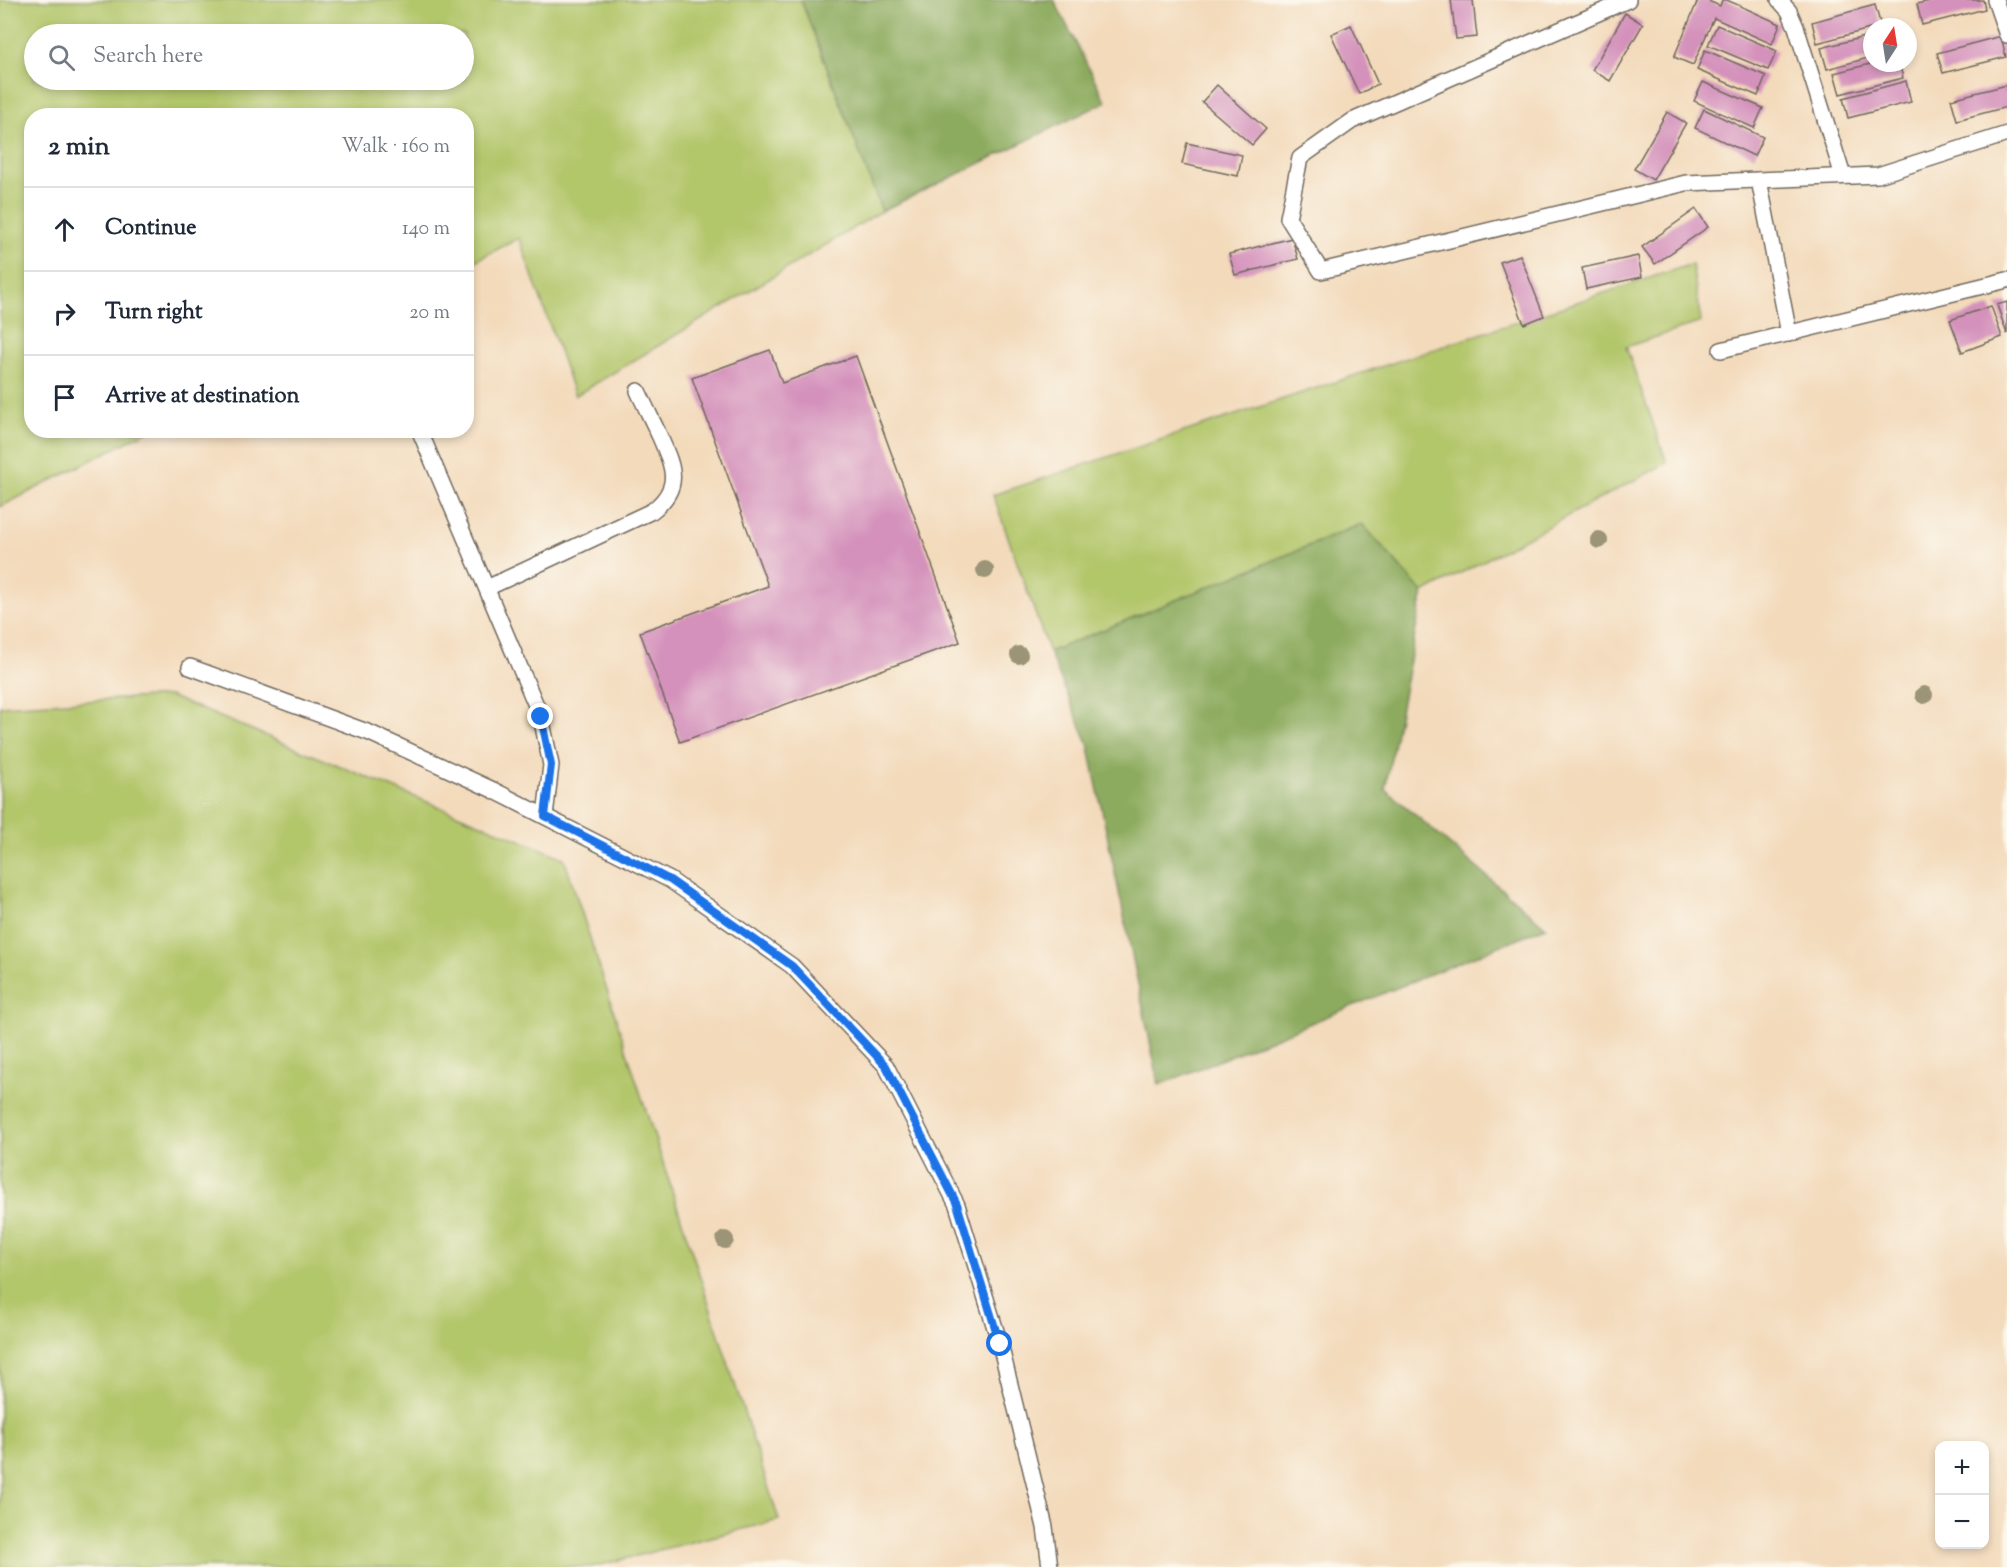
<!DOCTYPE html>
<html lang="en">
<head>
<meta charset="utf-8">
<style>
  body { margin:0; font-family:"Sorts Mill Goudy",serif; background:#f2f2f3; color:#1f2937 }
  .controls { position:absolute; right:18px; bottom:18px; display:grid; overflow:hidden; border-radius:12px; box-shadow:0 3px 9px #0003 }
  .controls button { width:54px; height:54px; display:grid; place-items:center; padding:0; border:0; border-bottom:2px solid #e0e1e3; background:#fff; color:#1f2937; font:30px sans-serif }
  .compass { position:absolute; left:1863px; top:18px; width:54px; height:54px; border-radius:50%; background:#fff; box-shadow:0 3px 9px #0003; rotate:12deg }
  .stop { position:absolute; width:18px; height:18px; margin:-14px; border:4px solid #1a73e8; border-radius:50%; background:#fff }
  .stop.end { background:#1a73e8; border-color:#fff; box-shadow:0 2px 6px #0008 }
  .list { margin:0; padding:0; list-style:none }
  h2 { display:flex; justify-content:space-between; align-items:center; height:78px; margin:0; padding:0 24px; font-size:26px }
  h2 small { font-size:20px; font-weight:400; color:#747a83 }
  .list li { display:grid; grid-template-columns:39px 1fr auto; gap:18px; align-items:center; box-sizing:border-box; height:84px; padding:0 24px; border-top:2px solid #e0e1e3 }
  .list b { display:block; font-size:22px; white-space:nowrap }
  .list em { font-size:20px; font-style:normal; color:#747a83 }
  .icon { flex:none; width:33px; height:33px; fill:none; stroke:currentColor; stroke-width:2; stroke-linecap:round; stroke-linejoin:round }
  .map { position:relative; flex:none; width:2007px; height:1567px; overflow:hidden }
  .search { position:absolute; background:#fff; box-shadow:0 3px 9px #0003; left:24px; top:24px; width:450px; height:66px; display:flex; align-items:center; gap:15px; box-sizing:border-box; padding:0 21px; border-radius:33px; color:#747a83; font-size:22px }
  .panel { position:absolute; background:#fff; box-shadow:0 3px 9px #0003; left:24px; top:108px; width:450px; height:330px; border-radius:24px }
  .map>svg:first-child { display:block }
  .green { fill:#b2c66a; stroke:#6e784a; stroke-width:1.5; fill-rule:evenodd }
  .forest { fill:#8dab5e; stroke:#5c6b44; stroke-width:1.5 }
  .building { fill:#d491bb }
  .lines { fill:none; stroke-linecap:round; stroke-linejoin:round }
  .service-casing { stroke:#71685d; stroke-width:18 }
  .service { stroke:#fff; stroke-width:15 }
  .tree { fill:#9c9476 }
  .route { stroke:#1a73e8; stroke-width:8 }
</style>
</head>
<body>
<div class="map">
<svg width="2007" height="1567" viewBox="0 0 2007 1567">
  <rect width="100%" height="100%" fill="#fbf7ec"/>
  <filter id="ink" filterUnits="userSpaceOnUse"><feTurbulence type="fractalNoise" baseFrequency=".0167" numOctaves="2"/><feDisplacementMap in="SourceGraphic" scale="12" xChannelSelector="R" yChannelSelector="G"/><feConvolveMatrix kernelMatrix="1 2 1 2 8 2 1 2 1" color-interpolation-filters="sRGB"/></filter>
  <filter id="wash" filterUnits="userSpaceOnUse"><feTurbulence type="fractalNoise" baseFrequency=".008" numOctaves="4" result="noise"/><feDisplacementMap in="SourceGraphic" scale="24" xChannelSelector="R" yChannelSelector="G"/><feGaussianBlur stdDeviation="1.35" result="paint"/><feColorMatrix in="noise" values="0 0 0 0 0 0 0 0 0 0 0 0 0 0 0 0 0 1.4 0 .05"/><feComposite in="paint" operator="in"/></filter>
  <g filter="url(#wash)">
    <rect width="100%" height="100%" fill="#f3dabb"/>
    <g class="green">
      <path d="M 0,0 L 801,0 L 882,211 L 575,396 L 519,238 L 467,265 L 466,116 L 32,116 L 32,430 L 148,431 L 0,507 ZM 34,34 L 464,34 L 464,80 L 34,80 Z"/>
      <polygon points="1692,264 1701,322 1626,347 1667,463 1423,593 1362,524 1049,652 993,495"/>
      <polygon points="169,696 564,858 779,1520 592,1567 0,1567 0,706"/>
    </g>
    <g class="forest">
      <polygon points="801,0 1054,0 1106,102 882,211"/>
      <polygon points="1362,524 1423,593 1385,789 1546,927 1159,1085 1088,743 1049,652"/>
    </g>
    <g id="blocks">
      <g class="building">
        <polygon points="1451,0 1473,0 1477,37 1456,39"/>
        <polygon points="1698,0 1706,0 1720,6 1722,0 1727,0 1780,24 1772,44 1714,18 1693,65 1674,57"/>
        <polygon points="1934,0 1983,0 1985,9 1922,25 1917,4"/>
        <polygon points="1875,5 1881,26 1817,43 1812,22"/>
        <polygon points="1625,13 1643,24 1610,81 1592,70"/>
        <polygon points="1351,25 1378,84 1359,94 1331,34"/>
        <polygon points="1717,25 1777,51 1768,70 1708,45"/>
        <polygon points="1872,35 1872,57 1827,69 1821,48"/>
        <polygon points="2001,36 2006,57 1943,73 1937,53"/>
        <polygon points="1705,50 1766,76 1758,96 1697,70"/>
        <polygon points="1874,63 1899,63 1903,78 1840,94 1834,73"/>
        <polygon points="1906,81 1911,102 1848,118 1843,98"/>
        <polygon points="1703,82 1763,108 1754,128 1694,101"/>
        <polygon points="1217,85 1266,129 1252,145 1202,102"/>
        <polygon points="2007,85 2007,107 1957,120 1951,99"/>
        <polygon points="1704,109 1763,137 1754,156 1695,128"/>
        <polygon points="1667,112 1686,123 1653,180 1634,169"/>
        <polygon points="1187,143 1242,155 1238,176 1182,164"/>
        <polygon points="1696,209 1708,227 1655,264 1642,247"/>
        <polygon points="1292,238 1298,259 1235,275 1229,254"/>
        <polygon points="1520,255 1544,316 1524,324 1500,262"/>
        <polygon points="1638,256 1642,277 1586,289 1582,268"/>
        <polygon points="2007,302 2007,334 1997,305"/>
        <polygon points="1991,306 2002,337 1962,352 1950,320"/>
        <polygon points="770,350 782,383 856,356 960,642 680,742 640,632 768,586 692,378"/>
      </g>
    </g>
  </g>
  <g filter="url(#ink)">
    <use href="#blocks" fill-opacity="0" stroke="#71685d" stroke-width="1.5"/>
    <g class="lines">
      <g class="service-casing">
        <g id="service">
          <polyline points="1628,0 1352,121 1300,158 1288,218 1321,271 1686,183 1878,175 2007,134"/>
          <polyline points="1779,0 1789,11 1796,27 1843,176"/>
          <polyline points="1995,0 2007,35"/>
          <polyline points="1759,180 1789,334"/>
          <polyline points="1721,350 2007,280"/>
          <polyline points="421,434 541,717 551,765 545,816"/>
          <path d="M 487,588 L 652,511 C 683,487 673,467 660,437 C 653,422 645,406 638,391"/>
          <polyline points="190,667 370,733 493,790 670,880 792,966 886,1066 957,1205 1000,1344 1045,1527 1050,1567"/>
        </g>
      </g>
      <use href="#service" class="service"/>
    </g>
    <g class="tree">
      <circle cx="1599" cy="540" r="9"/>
      <circle cx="985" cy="570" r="9"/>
      <circle cx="1019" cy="655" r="9"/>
      <circle cx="1924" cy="695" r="9"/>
      <circle cx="725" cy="1240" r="9"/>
    </g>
  </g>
  <g class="lines" filter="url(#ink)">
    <polyline class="route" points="541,717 551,765 545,816 670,880 792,966 886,1066 957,1204 1000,1344"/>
  </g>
</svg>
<div class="controls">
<button>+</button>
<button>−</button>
</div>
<svg class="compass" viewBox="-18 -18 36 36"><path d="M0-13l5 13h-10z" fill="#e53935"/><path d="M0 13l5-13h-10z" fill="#747a83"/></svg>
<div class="stop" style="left:1000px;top:1344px"></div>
<div class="stop end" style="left:541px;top:717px"></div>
<div class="search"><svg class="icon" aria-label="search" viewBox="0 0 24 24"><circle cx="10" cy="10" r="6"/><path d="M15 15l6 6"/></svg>Search here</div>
<section class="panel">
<h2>2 min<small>Walk · 160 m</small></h2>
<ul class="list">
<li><svg class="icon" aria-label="ahead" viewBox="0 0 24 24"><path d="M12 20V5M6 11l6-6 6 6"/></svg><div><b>Continue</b></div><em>140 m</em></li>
<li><svg class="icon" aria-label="right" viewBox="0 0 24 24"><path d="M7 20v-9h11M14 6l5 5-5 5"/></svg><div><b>Turn right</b></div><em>20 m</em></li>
<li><svg class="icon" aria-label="arrive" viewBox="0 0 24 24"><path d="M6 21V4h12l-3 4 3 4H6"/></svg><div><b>Arrive at destination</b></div></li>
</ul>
</section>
</div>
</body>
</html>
